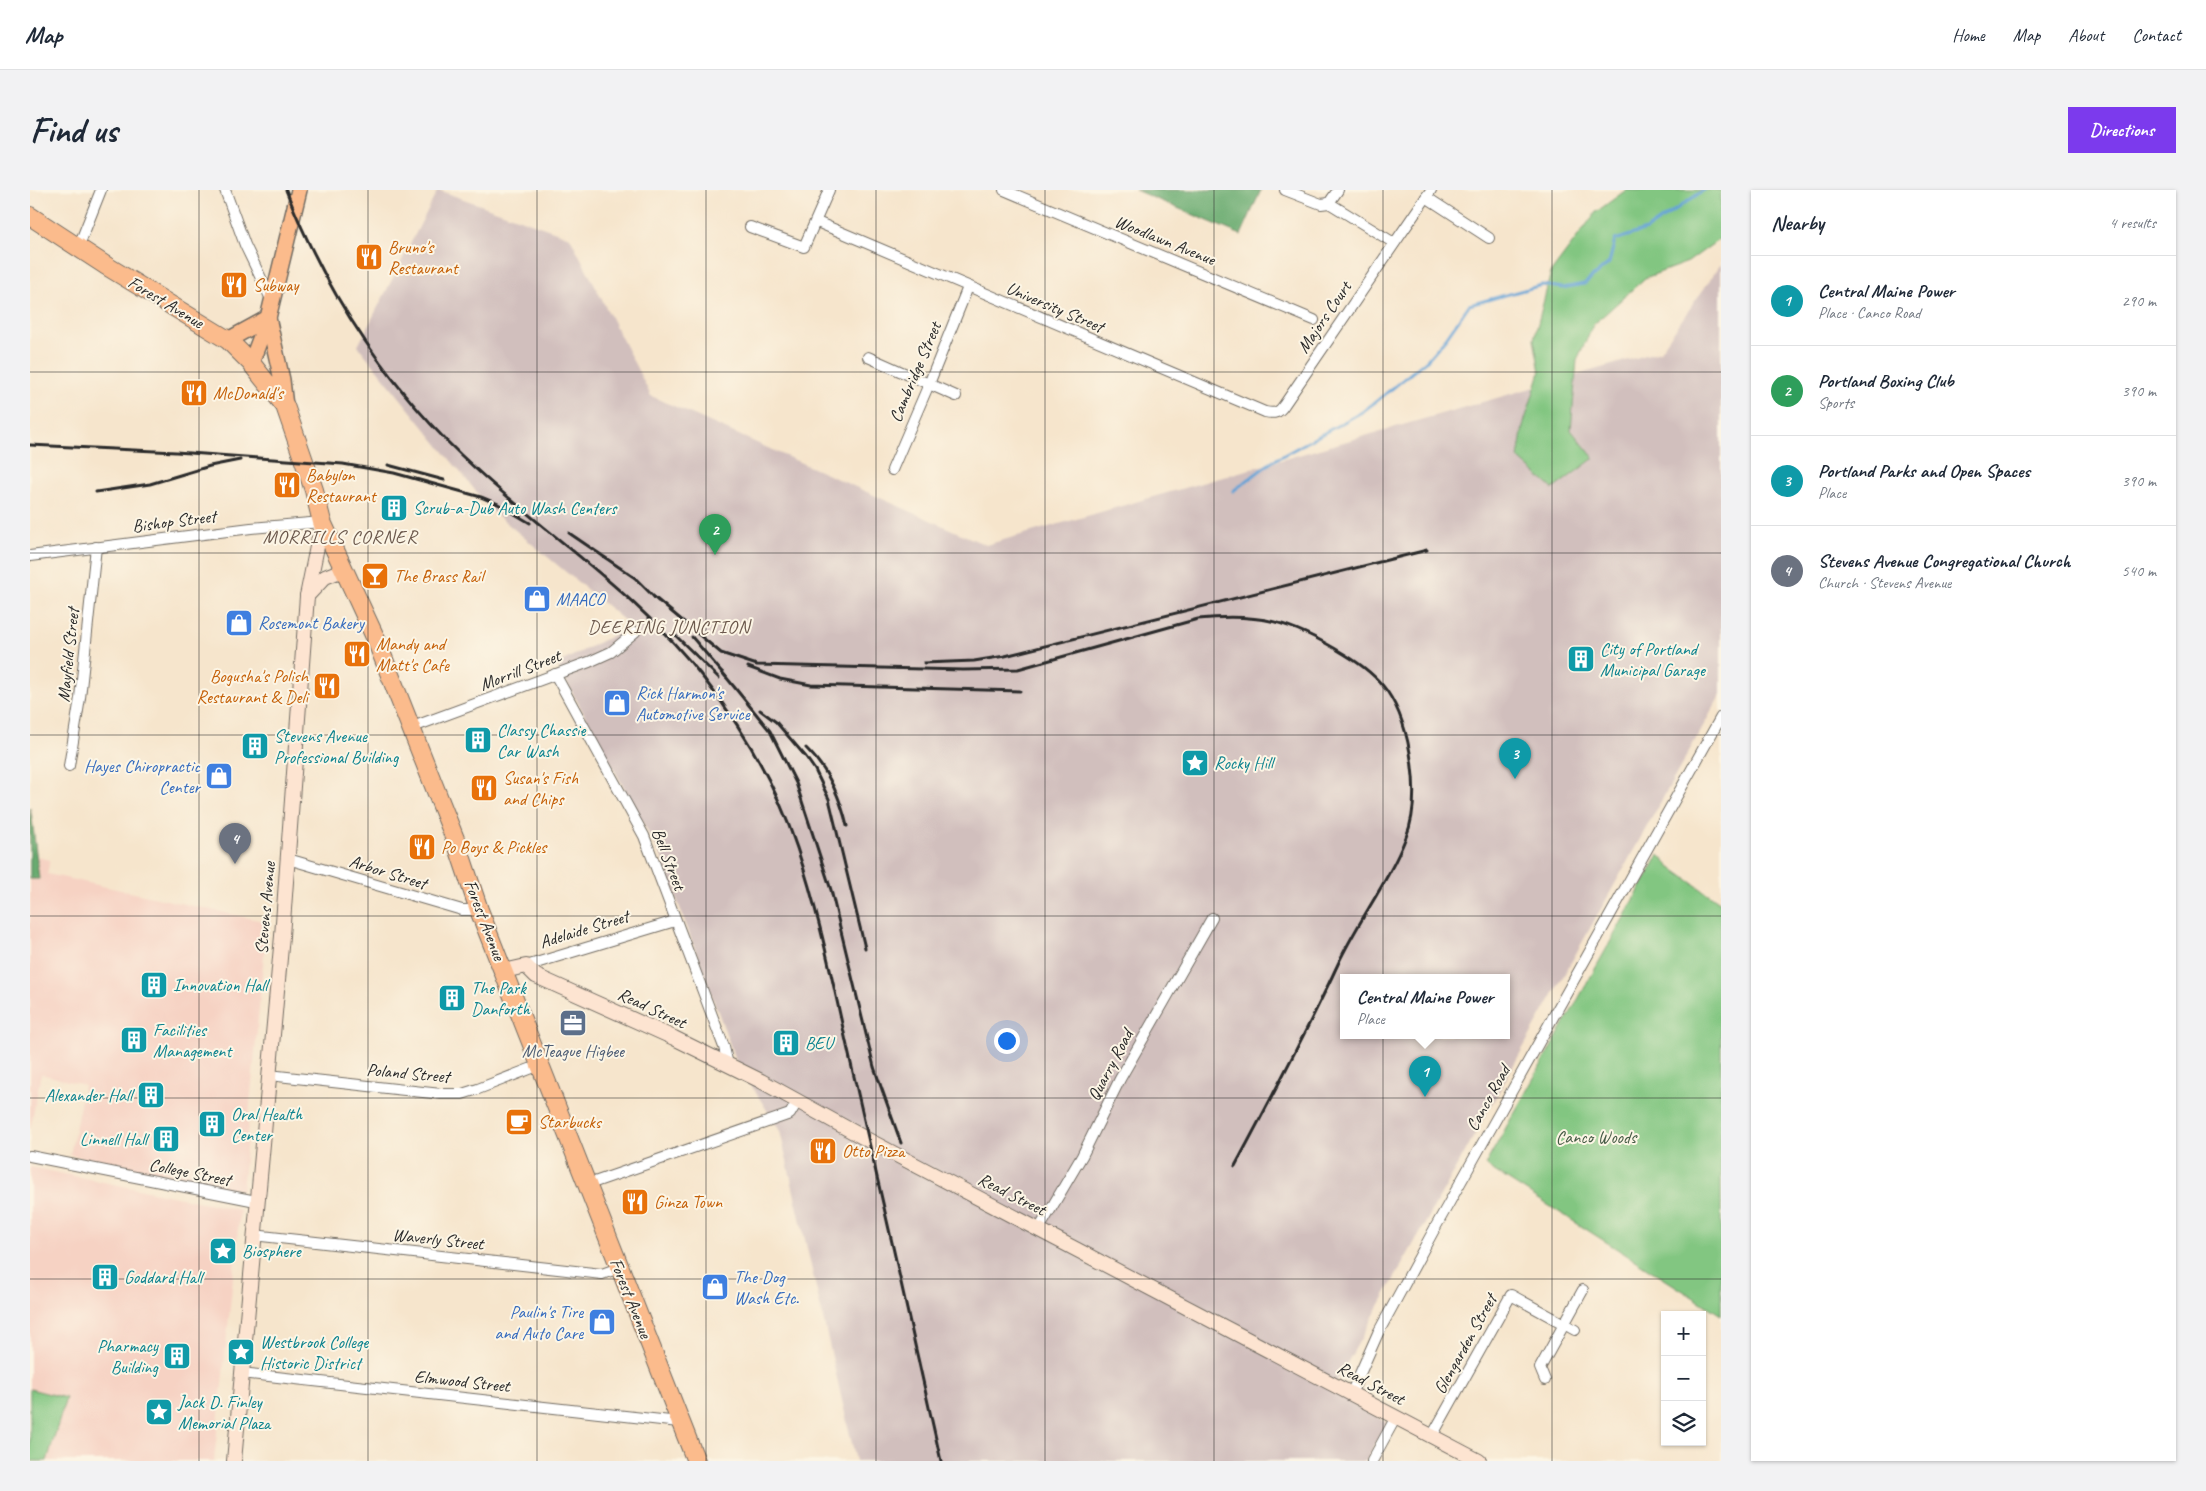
<!DOCTYPE html>
<html lang="en">
<head>
<meta charset="utf-8">
<style>
  body { margin:0; font-family:Caveat,sans-serif; background:#f2f2f3; color:#1f2937 }
  .controls { position:absolute; right:15px; bottom:15px; display:grid; overflow:hidden; border-radius:0px; box-shadow:0 1px 4px #0004 }
  .controls button { width:45px; height:45px; display:grid; place-items:center; padding:0; border:0; border-bottom:1px solid #e0e1e3; background:#fff; color:#1f2937; font:25px sans-serif }
  .you { position:absolute; left:976px; top:850px; width:18px; height:18px; margin:-12px; border:4px solid #fff; border-radius:50%; background:#1a73e8; box-shadow:0 0 0 8px #1a73e833 }
  .badge { display:grid; place-items:center; width:32px; height:32px; border-radius:50%; background:#7c3aed; color:#fff; font-size:16px; font-weight:700 }
  .pin { position:absolute; translate:-50% -41px; filter:drop-shadow(0 1px 2px #0008) }
  .pin::after { content:''; position:absolute; top:26px; width:18px; height:15px; background:inherit; clip-path:polygon(0 0,100% 0,50% 100%) }
  .popup { position:absolute; left:1310px; top:784px; width:170px; height:65px; box-sizing:border-box; display:grid; place-content:center; border-radius:0px; background:#fff; filter:drop-shadow(0 1px 4px #0005); font-size:16px; white-space:nowrap; color:#747a83 }
  .popup b { font-size:19px; color:#1f2937 }
  .popup::after { content:''; position:absolute; left:50%; top:100%; margin-left:-10px; border:10px solid transparent; border-top-color:#fff }
  .list { margin:0; padding:0; list-style:none }
  h2 { display:flex; justify-content:space-between; align-items:center; height:65px; margin:0; padding:0 20px; font-size:21px }
  h2 small { font-size:16px; font-weight:400; color:#747a83 }
  .list li { display:grid; grid-template-columns:32px 1fr auto; gap:15px; align-items:center; box-sizing:border-box; height:90px; padding:0 20px; border-top:1px solid #e0e1e3 }
  .list b { display:block; font-size:19px; white-space:nowrap }
  .list p { margin:0; font-size:16px; white-space:nowrap; color:#747a83 }
  .list em { font-size:16px; font-style:normal; color:#747a83 }
  .icon { flex:none; width:28px; height:28px; fill:none; stroke:currentColor; stroke-width:2; stroke-linecap:round; stroke-linejoin:round }
  .map { position:relative; flex:none; width:1691px; height:1271px; overflow:hidden; border-radius:0px }
  header { display:flex; align-items:center; gap:30px; box-sizing:border-box; height:70px; padding:0 25px; background:#fff; border-bottom:1px solid #e0e1e3 }
  header strong { font-size:24px }
  nav { display:flex; gap:28px; margin-inline-start:auto; font-size:18px }
  .intro { display:flex; align-items:center; justify-content:space-between; box-sizing:border-box; height:120px; padding:0 30px }
  h1 { margin:0; font-size:35px }
  .button { padding:12px 22px; border-radius:0px; background:#7c3aed; color:#fff; font-size:18px; font-weight:700 }
  main { display:flex; gap:30px; padding:0 30px }
  aside { flex:1; background:#fff; border-radius:0px; box-shadow:0 1px 4px #0004 }
  .map>svg:first-child { display:block }
  .built { fill:#f6d2c3 }
  .industrial { fill:#d1bfbd; fill-rule:evenodd }
  .green { fill:#82c681; stroke:#567856 }
  .forest { fill:#69ab6f; stroke:#4a6b4d }
  .lines { fill:none; stroke-linecap:round; stroke-linejoin:round }
  .stream { stroke:#63a2d6; stroke-width:3 }
  .street-casing { stroke:#726c63; stroke-width:12 }
  .secondary-casing { stroke:#726c63; stroke-width:16 }
  .primary-casing { stroke:#726c63; stroke-width:18 }
  .highway-casing { stroke:#726c63; stroke-width:20 }
  .street { stroke:#fff; stroke-width:10 }
  .secondary { stroke:#fde4d1; stroke-width:14 }
  .primary { stroke:#fbbb8c; stroke-width:15 }
  .highway { stroke:#fbbb8c; stroke-width:18 }
  .rail { stroke:#2b2b2b; stroke-width:3 }
  .grid { fill:none; stroke:#2b2b2b; stroke-width:1; stroke-opacity:0.55 }
  .labels { text-anchor:middle; stroke-width:4; stroke-linejoin:round; paint-order:stroke }
  .street-label { font-size:18px; fill:#2b2b2b; stroke:#fcf5e5 }
  .food-label { font-size:18px; fill:#c56008; stroke:#fcf5e5; text-anchor:start }
  .culture-label { font-size:18px; fill:#0d838f; stroke:#fcf5e5; text-anchor:start }
  .shop-label { font-size:18px; fill:#366cbe; stroke:#fcf5e5; text-anchor:start }
  .service-label { font-size:18px; fill:#4e5e75; stroke:#fcf5e5 }
  .park-label { font-size:18px; fill:#455a45; stroke:#fcf5e5 }
  .neighbourhood-label { font-size:19px; letter-spacing:1px; fill:#6d5a4e; stroke:#fcf5e5 }
</style>
</head>
<body>
<header>
<strong>Map</strong>
<nav><a>Home</a><a>Map</a><a>About</a><a>Contact</a></nav>
</header>
<div class="intro"><h1>Find us</h1><a class="button">Directions</a></div>
<main>
<div class="map">
<svg width="1691" height="1271" viewBox="0 0 1691 1271">
  <rect width="100%" height="100%" fill="#fcf5e5"/>
  <filter id="ink" filterUnits="userSpaceOnUse"><feTurbulence type="fractalNoise" baseFrequency=".02" numOctaves="2"/><feDisplacementMap in="SourceGraphic" scale="10" xChannelSelector="R" yChannelSelector="G"/><feConvolveMatrix kernelMatrix="1 2 1 2 8 2 1 2 1" color-interpolation-filters="sRGB"/></filter>
  <filter id="wash" filterUnits="userSpaceOnUse"><feTurbulence type="fractalNoise" baseFrequency=".0096" numOctaves="4" result="noise"/><feDisplacementMap in="SourceGraphic" scale="20" xChannelSelector="R" yChannelSelector="G"/><feGaussianBlur stdDeviation="1.12" result="paint"/><feColorMatrix in="noise" values="0 0 0 0 0 0 0 0 0 0 0 0 0 0 0 0 0 1.4 0 .05"/><feComposite in="paint" operator="in"/></filter>
  <g filter="url(#wash)">
    <rect width="100%" height="100%" fill="#f6e5cc"/>
    <g class="built">
      <polygon points="0,665 20,670 17,684 237,732 212,1001 40,965 54,895 11,884 0,940"/>
      <polygon points="0,977 210,1020 184,1271 17,1271 36,1208 0,1199"/>
    </g>
    <path class="industrial" d="M 408,0 L 540,47 L 621,206 L 956,355 L 1630,161 L 1691,74 L 1691,504 L 1302,1200 L 1357,1233 L 1336,1271 L 826,1271 L 750,941 L 706,871 L 631,666 L 527,474 L 601,436 L 461,320 L 328,156 ZM 1314,788 L 1476,788 L 1476,846 L 1314,846 Z"/>
    <g class="green">
      <polygon points="1596,0 1691,0 1691,48 1658,72 1615,88 1563,135 1547,170 1541,240 1564,268 1523,299 1488,268 1493,236 1510,182 1504,149 1521,82 1566,22"/>
      <polygon points="1629,665 1640,677 1691,713 1691,1125 1455,975"/>
      <polygon points="0,1199 36,1208 17,1271 0,1271"/>
    </g>
    <g class="forest">
      <polygon points="1105,0 1231,0 1211,45"/>
      <polygon points="0,618 2,628 9,689 0,689"/>
    </g>
    <g class="lines">
      <polyline class="stream" points="1203,301 1243,271 1332,222 1348,210 1396,171 1416,148 1439,115 1512,95 1533,98 1554,94 1579,73 1585,50 1616,40 1674,0"/>
    </g>
  </g>
  <g filter="url(#ink)">
    <g class="lines">
      <g class="street-casing">
        <g id="street">
          <polyline points="195,0 215,55 242,111"/>
          <polyline points="974,0 1284,130"/>
          <polyline points="1255,0 1291,14 1299,13 1308,0"/>
          <polyline points="1396,7 1459,48"/>
          <polyline points="1299,13 1364,53"/>
          <path d="M 787,32 L 1235,222 C 1244,224 1249,223 1254,215 L 1401,0"/>
          <polyline points="720,37 774,57 799,0"/>
          <polyline points="48,58 71,0"/>
          <polyline points="838,167 926,206"/>
          <polyline points="862,280 899,194 938,97"/>
          <polyline points="0,366 221,338 292,332"/>
          <polyline points="525,484 614,646 694,857 698,875"/>
          <polyline points="380,538 559,472 581,462 605,442"/>
          <polyline points="39,576 50,508 66,357"/>
          <polyline points="258,669 432,720 449,720"/>
          <polyline points="496,776 645,731"/>
          <polyline points="239,885 411,904 432,904 448,899 510,875"/>
          <polyline points="0,966 226,1011"/>
          <polyline points="556,995 760,924 767,912"/>
          <polyline points="1009,1039 1052,966 1090,889 1182,728"/>
          <polyline points="223,1045 572,1084 589,1078"/>
          <polyline points="211,1183 649,1232"/>
          <polyline points="1515,1190 1510,1178 1553,1100"/>
          <polyline points="1321,1204 1348,1143 1405,1038 1691,527"/>
          <polyline points="1402,1246 1481,1105 1545,1140"/>
          <polyline points="1342,1271 1366,1227"/>
        </g>
      </g>
      <g class="secondary-casing">
        <g id="secondary">
          <polyline points="277,406 295,387 315,379"/>
          <polyline points="474,781 496,776 506,786 644,848 731,891 838,950 1449,1271"/>
          <polyline points="204,1271 252,746 277,406 292,332"/>
        </g>
      </g>
      <g class="primary-casing">
        <g id="primary">
          <polyline points="198,150 238,128"/>
          <polyline points="221,173 238,128"/>
          <polyline points="255,216 252,190 238,128 269,0"/>
        </g>
      </g>
      <g class="highway-casing">
        <polyline id="highway" points="0,26 75,75 198,150 221,173 255,216 284,300 292,332 345,447 427,654 449,720 666,1271"/>
      </g>
      <use href="#street" class="street"/>
      <use href="#secondary" class="secondary"/>
      <use href="#primary" class="primary"/>
      <use href="#highway" class="highway"/>
      <g class="rail">
        <path d="M 256,0 C 297,106 362,203 446,279 C 522,349 612,407 675,490 C 714,540 747,597 767,658 C 793,735 807,816 826,895 C 855,1020 883,1146 911,1271"/>
        <polyline points="0,255 146,262 313,274 364,283 451,307 468,314 500,333"/>
        <polyline points="358,275 414,290"/>
        <polyline points="66,302 120,294 180,276 210,270"/>
        <polyline points="539,343 605,388 628,411"/>
        <path d="M 624,407 L 691,463 L 727,475 L 933,480 L 988,479 L 1168,429 C 1230,423 1261,431 1314,464 C 1329,473 1347,487 1357,501 C 1381,536 1392,608 1376,647 C 1359,691 1328,731 1308,774 C 1276,843 1241,909 1205,976"/>
        <polyline points="644,444 689,488"/>
        <polyline points="662,447 696,487"/>
        <polyline points="894,473 944,471 975,466 1397,360"/>
        <polyline points="718,477 750,489 781,495 990,501"/>
        <polyline points="692,482 740,541 766,593 801,700 844,877 871,953"/>
        <polyline points="730,520 746,532 776,567 785,580 799,609 835,758"/>
        <path d="M 776,558 C 798,579 810,607 817,636"/>
      </g>
    </g>
  </g>
  <path class="grid" d="M 169,0 L 169,1271M 338,0 L 338,1271M 507,0 L 507,1271M 676,0 L 676,1271M 846,0 L 846,1271M 1015,0 L 1015,1271M 1184,0 L 1184,1271M 1353,0 L 1353,1271M 1522,0 L 1522,1271M 0,182 L 1691,182M 0,363 L 1691,363M 0,545 L 1691,545M 0,726 L 1691,726M 0,908 L 1691,908M 0,1089 L 1691,1089"/>
  <defs>
    <g id="restaurant-square" transform="scale(1.4375)"><rect x="-9" y="-9" width="18" height="18" rx="4" fill="#e8710a" stroke="#fcf5e5"/><path d="M-5-6h1v4h1v-4h1v4h1v-4h1v5L-1.5 .5V6h-2V.5L-5-1ZM5-6V6H3V1.5H1.5Q1.5-4 5-6Z" fill="#fff"/></g>
    <g id="building-square" transform="scale(1.4375)"><rect x="-9" y="-9" width="18" height="18" rx="4" fill="#0f9aa8" stroke="#fcf5e5"/><path d="M-4-6H4V6H1V3H-1V6H-4ZM-2.5-4.3h1.7v1.8h-1.7ZM.8-4.3h1.7v1.8H.8ZM-2.5-1h1.7V.8h-1.7ZM.8-1h1.7V.8H.8Z" fill="#fff"/></g>
    <g id="bar-square" transform="scale(1.4375)"><rect x="-9" y="-9" width="18" height="18" rx="4" fill="#e8710a" stroke="#fcf5e5"/><path d="M-6-5H6L.8 .8V4.5H3.5V6h-7V4.5H-.8V.8Z" fill="#fff"/></g>
    <g id="shop-square" transform="scale(1.4375)"><rect x="-9" y="-9" width="18" height="18" rx="4" fill="#3f7fe0" stroke="#fcf5e5"/><path d="M-5-2.5h2.3a2.7 3.5 0 0 1 5.4 0H5L5.5 6h-11ZM-1.5-2.5h3a1.5 2.3 0 0 0-3 0Z" fill="#fff"/></g>
    <g id="sight-square" transform="scale(1.4375)"><rect x="-9" y="-9" width="18" height="18" rx="4" fill="#0f9aa8" stroke="#fcf5e5"/><path d="M0-6L1.8-2.2L6-1.7L2.9 1.2L3.7 5.4L0 3.3L-3.7 5.4L-2.9 1.2L-6-1.7L-1.8-2.2Z" fill="#fff"/></g>
    <g id="office-square" transform="scale(1.4375)"><rect x="-9" y="-9" width="18" height="18" rx="4" fill="#5c6f8a" stroke="#fcf5e5"/><path d="M-6-3h4V-5.5h4V-3h4V5H-6ZM-1-4.5V-3h2v-1.5ZM-6 0V1H6V0Z" fill="#fff"/></g>
    <g id="cafe-square" transform="scale(1.4375)"><rect x="-9" y="-9" width="18" height="18" rx="4" fill="#e8710a" stroke="#fcf5e5"/><path d="M-5.5-4.5H6V0H3Q3 3.5 0 3.5H-2.5Q-5.5 3.5-5.5 0ZM3-3.2v2h1.7v-2ZM-6 4.5H4V6H-6Z" fill="#fff"/></g>
  </defs>
  <g fill-rule="evenodd">
    <use href="#restaurant-square" x="339" y="67"/>
    <use href="#restaurant-square" x="204" y="95"/>
    <use href="#restaurant-square" x="164" y="203"/>
    <use href="#restaurant-square" x="257" y="295"/>
    <use href="#building-square" x="364" y="318"/>
    <use href="#bar-square" x="345" y="386"/>
    <use href="#shop-square" x="507" y="409"/>
    <use href="#shop-square" x="209" y="433"/>
    <use href="#restaurant-square" x="327" y="464"/>
    <use href="#building-square" x="1551" y="469"/>
    <use href="#restaurant-square" x="297" y="496"/>
    <use href="#shop-square" x="587" y="513"/>
    <use href="#building-square" x="448" y="550"/>
    <use href="#building-square" x="225" y="556"/>
    <use href="#sight-square" x="1165" y="573"/>
    <use href="#shop-square" x="189" y="586"/>
    <use href="#restaurant-square" x="454" y="598"/>
    <use href="#restaurant-square" x="392" y="657"/>
    <use href="#building-square" x="124" y="795"/>
    <use href="#building-square" x="422" y="808"/>
    <use href="#office-square" x="543" y="833"/>
    <use href="#building-square" x="104" y="850"/>
    <use href="#building-square" x="756" y="853"/>
    <use href="#building-square" x="121" y="905"/>
    <use href="#cafe-square" x="489" y="932"/>
    <use href="#building-square" x="182" y="934"/>
    <use href="#building-square" x="136" y="949"/>
    <use href="#restaurant-square" x="793" y="961"/>
    <use href="#restaurant-square" x="605" y="1012"/>
    <use href="#sight-square" x="193" y="1061"/>
    <use href="#building-square" x="75" y="1087"/>
    <use href="#shop-square" x="685" y="1097"/>
    <use href="#shop-square" x="572" y="1132"/>
    <use href="#sight-square" x="211" y="1162"/>
    <use href="#building-square" x="147" y="1166"/>
    <use href="#sight-square" x="129" y="1222"/>
  </g>
  <g class="labels">
    <g class="street-label">
      <text transform="translate(1135 50) rotate(22)" y="6">Woodlawn Avenue</text>
      <text transform="translate(136 112) rotate(31)" y="6">Forest Avenue</text>
      <text transform="translate(1025 117) rotate(23)" y="6">University Street</text>
      <text transform="translate(1294 127) rotate(-56)" y="6">Majors Court</text>
      <text transform="translate(885 182) rotate(-67)" y="6">Cambridge Street</text>
      <text transform="translate(144 331) rotate(-7)" y="6">Bishop Street</text>
      <text transform="translate(38 465) rotate(-84)" y="6">Mayfield Street</text>
      <text transform="translate(490 480) rotate(-21)" y="6">Morrill Street</text>
      <text transform="translate(639 669) rotate(69)" y="6">Bell Street</text>
      <text transform="translate(358 682) rotate(17)" y="6">Arbor Street</text>
      <text transform="translate(235 718) rotate(-85)" y="6">Stevens Avenue</text>
      <text transform="translate(455 730) rotate(69)" y="6">Forest Avenue</text>
      <text transform="translate(554 739) rotate(-17)" y="6">Adelaide Street</text>
      <text transform="translate(622 818) rotate(25)" y="6">Read Street</text>
      <text transform="translate(1080 875) rotate(-62)" y="6">Quarry Road</text>
      <text transform="translate(378 883) rotate(5)" y="6">Poland Street</text>
      <text transform="translate(1458 908) rotate(-61)" y="6">Canco Road</text>
      <text transform="translate(160 982) rotate(11)" y="6">College Street</text>
      <text transform="translate(982 1004) rotate(27)" y="6">Read Street</text>
      <text transform="translate(408 1049) rotate(6)" y="6">Waverly Street</text>
      <text transform="translate(601 1108) rotate(68)" y="6">Forest Avenue</text>
      <text transform="translate(1435 1154) rotate(-61)" y="6">Glengarden Street</text>
      <text transform="translate(432 1191) rotate(6)" y="6">Elmwood Street</text>
      <text transform="translate(1341 1193) rotate(28)" y="6">Read Street</text>
    </g>
    <g class="food-label">
      <text x="358" y="63">Bruno's<tspan x="358" dy="21">Restaurant</tspan></text>
      <text x="223" y="101">Subway</text>
      <text x="183" y="209">McDonald's</text>
      <text x="276" y="291">Babylon<tspan x="276" dy="21">Restaurant</tspan></text>
      <text x="364" y="392">The Brass Rail</text>
      <text x="346" y="460">Mandy and<tspan x="346" dy="21">Matt's Cafe</tspan></text>
      <text x="278" y="492" text-anchor="end">Bogusha's Polish<tspan x="278" dy="21">Restaurant &amp; Deli</tspan></text>
      <text x="473" y="594">Susan's Fish<tspan x="473" dy="21">and Chips</tspan></text>
      <text x="411" y="663">Po Boys &amp; Pickles</text>
      <text x="508" y="938">Starbucks</text>
      <text x="812" y="967">Otto Pizza</text>
      <text x="624" y="1018">Ginza Town</text>
    </g>
    <g class="culture-label">
      <text x="383" y="324">Scrub-a-Dub Auto Wash Centers</text>
      <text x="1570" y="465">City of Portland<tspan x="1570" dy="21">Municipal Garage</tspan></text>
      <text x="467" y="546">Classy Chassie<tspan x="467" dy="21">Car Wash</tspan></text>
      <text x="244" y="552">Stevens Avenue<tspan x="244" dy="21">Professional Building</tspan></text>
      <text x="1184" y="579">Rocky Hill</text>
      <text x="143" y="801">Innovation Hall</text>
      <text x="441" y="804">The Park<tspan x="441" dy="21">Danforth</tspan></text>
      <text x="123" y="846">Facilities<tspan x="123" dy="21">Management</tspan></text>
      <text x="775" y="859">BEU</text>
      <text x="102" y="911" text-anchor="end">Alexander Hall</text>
      <text x="201" y="930">Oral Health<tspan x="201" dy="21">Center</tspan></text>
      <text x="117" y="955" text-anchor="end">Linnell Hall</text>
      <text x="212" y="1067">Biosphere</text>
      <text x="94" y="1093">Goddard Hall</text>
      <text x="230" y="1158">Westbrook College<tspan x="230" dy="21">Historic District</tspan></text>
      <text x="128" y="1162" text-anchor="end">Pharmacy<tspan x="128" dy="21">Building</tspan></text>
      <text x="148" y="1218">Jack D. Finley<tspan x="148" dy="21">Memorial Plaza</tspan></text>
    </g>
    <g class="shop-label">
      <text x="526" y="415">MAACO</text>
      <text x="228" y="439">Rosemont Bakery</text>
      <text x="606" y="509">Rick Harmon's<tspan x="606" dy="21">Automotive Service</tspan></text>
      <text x="170" y="582" text-anchor="end">Hayes Chiropractic<tspan x="170" dy="21">Center</tspan></text>
      <text x="704" y="1093">The Dog<tspan x="704" dy="21">Wash Etc.</tspan></text>
      <text x="553" y="1128" text-anchor="end">Paulin's Tire<tspan x="553" dy="21">and Auto Care</tspan></text>
    </g>
    <g class="service-label">
      <text x="543" y="867">McTeague Higbee</text>
    </g>
    <g class="park-label">
      <text x="1566" y="953">Canco Woods</text>
    </g>
    <g class="neighbourhood-label">
      <text x="310" y="353">MORRILLS CORNER</text>
      <text x="639" y="443">DEERING JUNCTION</text>
    </g>
  </g>
</svg>
<div class="controls">
<button>+</button>
<button>−</button>
<button><svg class="icon" aria-label="layers" viewBox="0 0 24 24"><path d="M12 4l9 5-9 5-9-5zM3 14l9 5 9-5"/></svg></button>
</div>
<div class="you"></div>
<div class="pin badge" style="left:1395px;top:907px;background:#0f9aa8">1</div>
<div class="popup"><b>Central Maine Power</b>Place</div>
<div class="pin badge" style="left:685px;top:365px;background:#2e9e5b">2</div>
<div class="pin badge" style="left:1485px;top:589px;background:#0f9aa8">3</div>
<div class="pin badge" style="left:205px;top:674px;background:#6b7280">4</div>
</div>
<aside>
<h2>Nearby<small>4 results</small></h2>
<ul class="list">
<li><span class="badge" style="background:#0f9aa8">1</span><div><b>Central Maine Power</b><p>Place · Canco Road</p></div><em>290 m</em></li>
<li><span class="badge" style="background:#2e9e5b">2</span><div><b>Portland Boxing Club</b><p>Sports</p></div><em>390 m</em></li>
<li><span class="badge" style="background:#0f9aa8">3</span><div><b>Portland Parks and Open Spaces</b><p>Place</p></div><em>390 m</em></li>
<li><span class="badge" style="background:#6b7280">4</span><div><b>Stevens Avenue Congregational Church</b><p>Church · Stevens Avenue</p></div><em>540 m</em></li>
</ul>
</aside>
</main>
</body>
</html>
